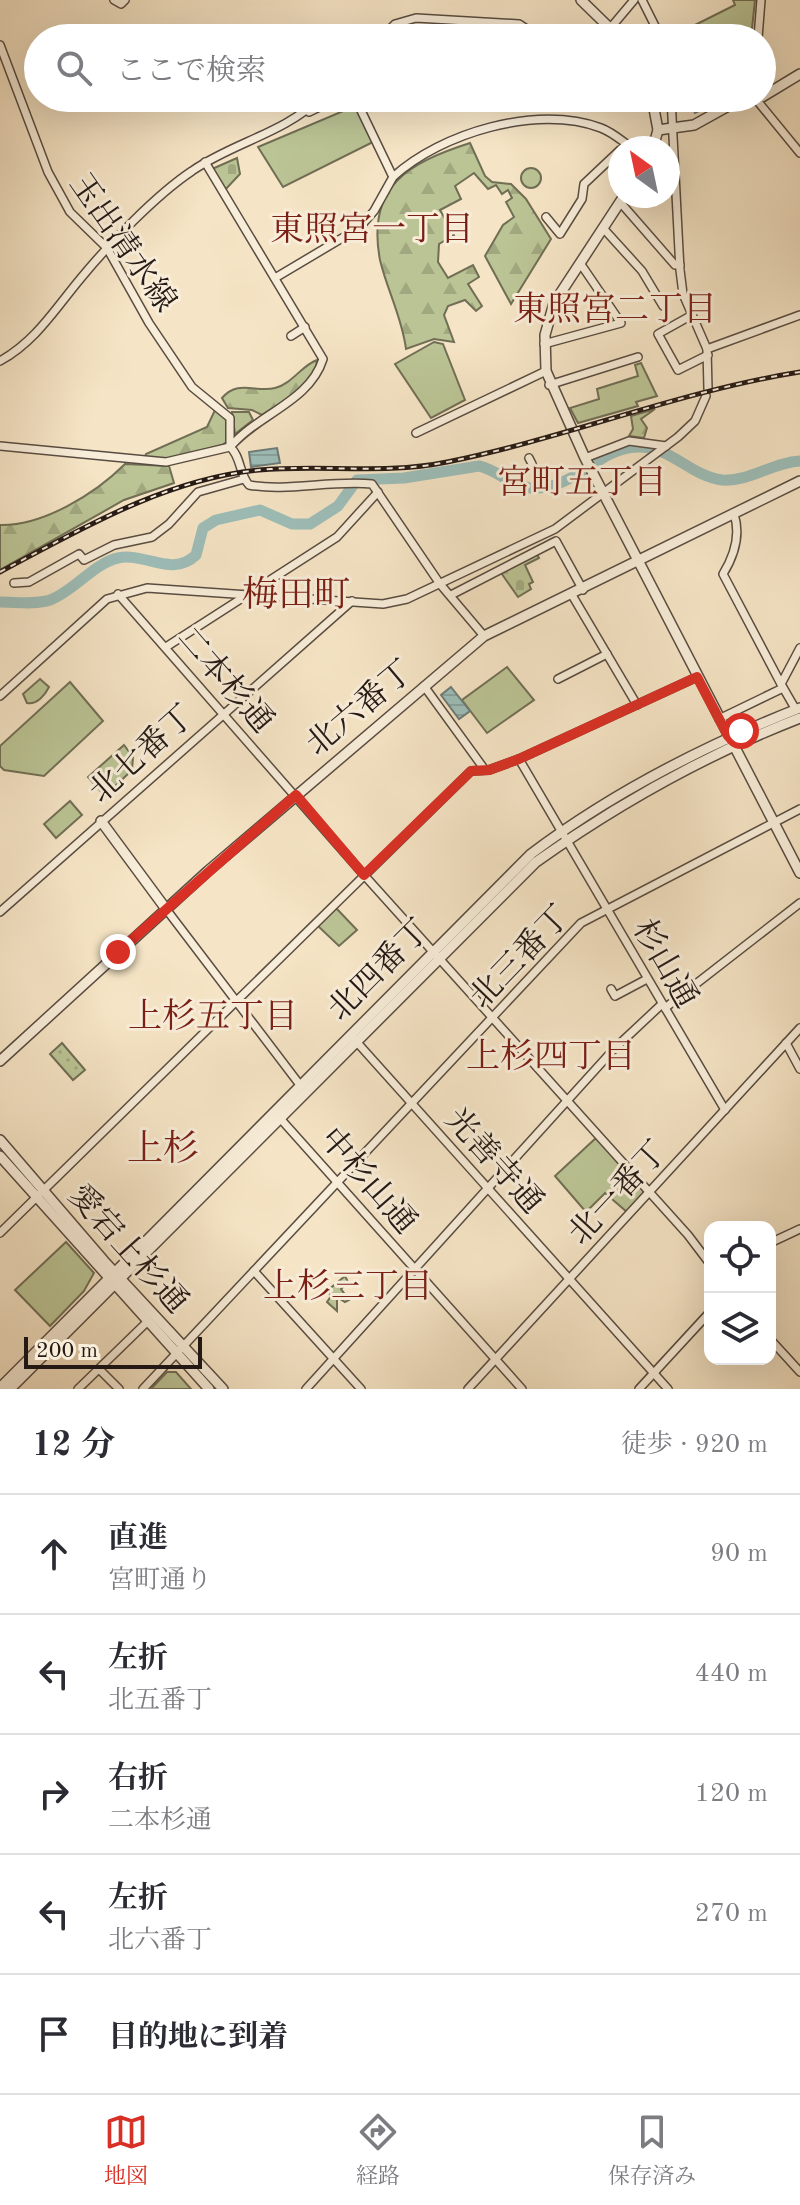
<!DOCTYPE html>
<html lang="ja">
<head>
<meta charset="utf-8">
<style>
  body { margin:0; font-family:"Old Standard TT","Noto Serif JP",serif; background:#f7f7f7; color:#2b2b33 }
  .controls { position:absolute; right:24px; bottom:24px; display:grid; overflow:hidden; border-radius:16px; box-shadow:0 8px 32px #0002 }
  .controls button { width:72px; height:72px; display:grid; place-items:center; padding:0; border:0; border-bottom:2px solid #e1e1e2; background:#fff; color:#2b2b33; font:40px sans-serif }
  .compass { position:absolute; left:608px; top:136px; width:72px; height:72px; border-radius:50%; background:#fff; box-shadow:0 8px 32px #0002; rotate:327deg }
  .scale { position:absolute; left:24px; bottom:20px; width:178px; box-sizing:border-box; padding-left:8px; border:4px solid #251915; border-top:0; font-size:22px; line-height:28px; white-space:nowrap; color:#251915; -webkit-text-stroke:6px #f8edd9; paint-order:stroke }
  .stop { position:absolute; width:24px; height:24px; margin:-18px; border:6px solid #d93025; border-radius:50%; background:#fff }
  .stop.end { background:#d93025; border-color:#fff; box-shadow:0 2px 8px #0008 }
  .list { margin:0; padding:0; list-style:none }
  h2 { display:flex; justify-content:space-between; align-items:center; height:104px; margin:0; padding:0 32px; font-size:34px }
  h2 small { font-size:26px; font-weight:400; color:#7c7c81 }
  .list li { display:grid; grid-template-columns:52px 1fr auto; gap:24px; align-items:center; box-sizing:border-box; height:120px; padding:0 32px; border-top:2px solid #e1e1e2 }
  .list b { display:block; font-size:30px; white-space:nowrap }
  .list p { margin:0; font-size:26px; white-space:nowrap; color:#7c7c81 }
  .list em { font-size:26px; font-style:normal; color:#7c7c81 }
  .icon { flex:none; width:44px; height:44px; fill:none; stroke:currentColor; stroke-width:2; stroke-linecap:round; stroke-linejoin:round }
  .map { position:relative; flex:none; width:800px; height:1389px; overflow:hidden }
  .search { position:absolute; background:#fff; box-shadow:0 8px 32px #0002; left:24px; right:24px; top:24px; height:88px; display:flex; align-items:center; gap:20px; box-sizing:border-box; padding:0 28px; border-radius:44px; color:#7c7c81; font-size:30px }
  .sheet { height:704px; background:#fff }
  nav { display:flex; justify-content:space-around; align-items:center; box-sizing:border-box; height:112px; border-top:2px solid #e1e1e2; background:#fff; font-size:22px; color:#7c7c81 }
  nav a { display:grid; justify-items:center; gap:4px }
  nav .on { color:#d93025 }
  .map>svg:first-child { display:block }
  .grass { fill:url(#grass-dots); stroke:#706e55; stroke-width:2 }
  .forest { fill:url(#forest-firs); stroke:#706e55; stroke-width:2 }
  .cemetery { fill:url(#cemetery-stones); stroke:#706e55; stroke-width:2 }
  .green { fill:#bbc495; stroke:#706e55; stroke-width:2 }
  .water { fill:url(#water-rules); stroke:#6d7c77; stroke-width:2 }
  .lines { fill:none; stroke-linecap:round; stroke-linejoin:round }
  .river { stroke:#9dbeb9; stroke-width:11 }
  .minor-casing { stroke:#594c41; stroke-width:10 }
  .tertiary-casing { stroke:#594c41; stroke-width:12 }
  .minor { stroke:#f8edd9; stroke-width:7 }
  .tertiary { stroke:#f8edd9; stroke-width:9 }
  .rail-casing { stroke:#251915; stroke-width:5 }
  .rail { stroke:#f8edd9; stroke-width:2; stroke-dasharray:6; stroke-linecap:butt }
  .route { stroke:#d93025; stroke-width:10 }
  .labels { text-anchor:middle; stroke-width:6; stroke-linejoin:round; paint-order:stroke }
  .street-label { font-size:32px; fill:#251915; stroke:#f8edd9 }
  .neighbourhood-label { font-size:34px; fill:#7a1f14; stroke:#f8edd9 }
  .quarter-label { font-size:36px; fill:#7a1f14; stroke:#f8edd9 }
</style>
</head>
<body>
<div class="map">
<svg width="800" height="1389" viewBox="0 0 800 1389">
  <defs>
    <pattern id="grass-dots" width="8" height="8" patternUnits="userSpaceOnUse" patternTransform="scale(2)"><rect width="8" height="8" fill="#bbc495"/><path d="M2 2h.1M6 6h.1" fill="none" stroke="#a1a880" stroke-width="1.8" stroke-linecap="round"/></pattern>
    <pattern id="forest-firs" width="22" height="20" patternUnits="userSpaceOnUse" patternTransform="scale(2)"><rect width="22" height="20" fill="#bbc495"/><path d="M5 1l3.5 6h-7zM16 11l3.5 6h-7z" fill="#a1a880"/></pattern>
    <pattern id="cemetery-stones" width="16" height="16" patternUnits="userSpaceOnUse" patternTransform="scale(2)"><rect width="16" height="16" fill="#bbc495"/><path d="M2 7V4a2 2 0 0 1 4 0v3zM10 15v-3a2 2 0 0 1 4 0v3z" fill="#a1a880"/></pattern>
    <pattern id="water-rules" width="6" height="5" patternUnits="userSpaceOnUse" patternTransform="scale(2)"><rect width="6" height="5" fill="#9dbeb9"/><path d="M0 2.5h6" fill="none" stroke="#87a39e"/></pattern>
  </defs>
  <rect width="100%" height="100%" fill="#f5e4c5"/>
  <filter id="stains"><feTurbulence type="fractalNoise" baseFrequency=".0025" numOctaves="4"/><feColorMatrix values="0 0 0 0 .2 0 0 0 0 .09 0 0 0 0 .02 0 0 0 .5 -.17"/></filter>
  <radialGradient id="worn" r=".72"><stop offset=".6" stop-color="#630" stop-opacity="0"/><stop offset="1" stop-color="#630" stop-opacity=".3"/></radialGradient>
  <polygon class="grass" points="62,1043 85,1070 73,1080 50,1054"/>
  <g class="forest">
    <path d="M 470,143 L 485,176 L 492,182 L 511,184 L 526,199 L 551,239 L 511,304 L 485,256 L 503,225 L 514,217 L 506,202 L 512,198 L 508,190 L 502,194 L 496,185 L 488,189 L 474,173 L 455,186 L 461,199 L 440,210 L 454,235 L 439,244 L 438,262 L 448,278 L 473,265 L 479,277 L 468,284 L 482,306 L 476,311 L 465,300 L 448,306 L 444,315 L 454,342 L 434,339 L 406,349 C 402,317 387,290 380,260 C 366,186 408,163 470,143 Z"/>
    <path d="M 317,360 C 316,386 281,402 262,415 L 252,410 L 228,408 L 222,398 C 238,379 256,393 275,388 C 292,384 302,365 317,360 Z"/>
    <polygon points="216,408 230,424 228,441 222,445 168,459 144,459 146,454 207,427"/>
    <polygon points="655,409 641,419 647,428 644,438 629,436 633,429 631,416"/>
    <path d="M 125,464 L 169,466 L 174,483 L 124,500 L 0,570 L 0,525 C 43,526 95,494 125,464 Z"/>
    <polygon points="345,1276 348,1282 341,1289 349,1300 345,1302 337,1297 337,1311 327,1302 331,1296 327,1291"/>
  </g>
  <g class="cemetery">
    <polygon points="237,158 240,174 224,191 212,169"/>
    <polygon points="536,552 539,558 525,565 533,582 529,584 531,589 518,597 499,570"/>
  </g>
  <g class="green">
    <polygon points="733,0 755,0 751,38 669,38 735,5"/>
    <polygon points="355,106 373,142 283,187 258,147"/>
    <circle cx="531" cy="178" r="10"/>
    <polygon points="434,342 443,344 465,400 431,418 395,364"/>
    <polygon points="641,363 657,396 636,402 638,406 578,423 570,408 599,399 597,389 638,376 635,365"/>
    <polygon points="232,412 249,412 253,420 235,434"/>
    <polygon points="507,667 534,700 487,733 462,700"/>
    <path d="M 40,679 L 49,687 C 45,695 37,705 27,703 L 23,694 Z"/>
    <polygon points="70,682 103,721 44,776 4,770 0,766 0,746"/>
    <polygon points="124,745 133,757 132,770 105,796 88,777"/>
    <polygon points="70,801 82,815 56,838 44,824"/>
    <polygon points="336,908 357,930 339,946 318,926"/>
    <polygon points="597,1137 646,1191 627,1212 605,1193 586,1212 555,1176"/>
    <polygon points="66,1242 94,1273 84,1291 50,1326 15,1290"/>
    <polygon points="167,1372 176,1372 191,1389 151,1389"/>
  </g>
  <g class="water">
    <polygon points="694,98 713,98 715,103 695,113 689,101"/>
    <polygon points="277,448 280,463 251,467 249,452"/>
    <polygon points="451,687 470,711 459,719 441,695"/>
  </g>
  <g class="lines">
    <path class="river" d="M 0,602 C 16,602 35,605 50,600 C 74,591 94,563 118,558 C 145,552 172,578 196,555 L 203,528 L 216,520 L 260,510 L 292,524 L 310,524 L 338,506 L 357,480 L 404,478 L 479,466 C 498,470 510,486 530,488 C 575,491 597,448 637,447 C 671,446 690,476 722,480 C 749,482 774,462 800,461"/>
    <g class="minor-casing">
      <g id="minor">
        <polyline points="114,0 121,4 125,0"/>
        <polyline points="642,0 661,38"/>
        <polyline points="381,38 395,24 416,18 519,24 540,38"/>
        <polyline points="602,38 634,0"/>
        <polyline points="758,38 761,0"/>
        <polyline points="0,45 48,172 70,212 107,248 149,323 192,387 230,418 230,447"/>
        <path d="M 355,98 L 393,177 C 441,133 537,104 601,128 C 612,132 622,141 632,148"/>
        <polyline points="671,98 680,270 683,294 707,349 708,389"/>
        <polyline points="755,98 800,153"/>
        <polyline points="309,112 338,98"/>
        <path d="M 205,162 L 323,359 C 310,401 259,414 232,445"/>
        <polyline points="620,202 675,265 680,265"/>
        <polyline points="546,217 560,234 582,199 584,184 620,150"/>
        <polyline points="603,228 642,271 663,306"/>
        <polyline points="275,278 359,228 374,211 393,177"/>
        <polyline points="692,315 658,334 678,370 708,355"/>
        <polyline points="291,336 305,327"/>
        <polyline points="544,344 621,323 580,263"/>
        <polyline points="707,349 800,315"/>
        <path d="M 0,361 C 36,341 55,309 81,278 C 109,244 156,195 192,171 C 232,143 285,133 320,98"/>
        <polyline points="549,385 638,357"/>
        <polyline points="416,433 546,371"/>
        <path d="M 0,446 L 166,462 L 230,447 C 241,456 239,474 249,485 C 286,492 331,480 372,484 L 440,584 L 484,636"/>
        <polyline points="529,458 532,464"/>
        <polyline points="585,458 629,441 666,446"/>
        <path d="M 734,514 C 741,535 734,556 723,574 L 781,684"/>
        <polyline points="14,583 29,582 79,554 84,560 114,545 152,537 169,524 198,492 244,479"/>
        <polyline points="118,594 364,875 688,1235 710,1264"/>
        <polyline points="451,595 556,541 583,590"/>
        <polyline points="572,595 637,705"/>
        <polyline points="166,647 337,537 378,492"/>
        <polyline points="558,679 607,654"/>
        <polyline points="424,686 485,770"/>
        <polyline points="0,696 107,599 147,588 383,604 407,599 555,529 678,437 695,421 706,396"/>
        <polyline points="796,710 781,684 800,648"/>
        <polyline points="719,719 783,688"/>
        <polyline points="519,759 725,1110"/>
        <polyline points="166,909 300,1085"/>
        <polyline points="0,912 352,601"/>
        <polyline points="611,989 615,996 647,979"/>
        <polyline points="665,1008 800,903"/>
        <polyline points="354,1039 668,1389"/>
        <polyline points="786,1043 800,1069"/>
        <polyline points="278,1116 522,1389"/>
        <polyline points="0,1233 471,771 489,770 519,759 697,677"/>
        <polyline points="770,1243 800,1229"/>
        <polyline points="254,1271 361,1389"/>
        <polyline points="770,1339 800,1372"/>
        <polyline points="99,1369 119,1389"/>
        <polyline points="78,1389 147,1322"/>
        <polyline points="143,1389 581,923 800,809"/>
        <polyline points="306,1389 614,1049 662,1004"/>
        <polyline points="468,1389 800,1028"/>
        <polyline points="639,1389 710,1312"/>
      </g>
    </g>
    <g class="tertiary-casing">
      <g id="tertiary">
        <polyline points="581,0 620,38"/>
        <polyline points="762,97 800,74"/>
        <polyline points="652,98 658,130 653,148"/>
        <polyline points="658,130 694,125 741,99 751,98"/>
        <polyline points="624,196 554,303 545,335 546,371 585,458 800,873"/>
        <polyline points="101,821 166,909"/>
        <polyline points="0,1061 208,871 484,636 800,481"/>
        <polyline points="0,1140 104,1261 223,1389"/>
        <polyline points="0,1156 209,1389"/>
        <path d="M 0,1388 L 531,854 C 612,793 706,745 800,708"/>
        <path d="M 10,1389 L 536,862 C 618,804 707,754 800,718"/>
      </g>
    </g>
    <use href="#minor" class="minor"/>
    <use href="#tertiary" class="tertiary"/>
    <g class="rail-casing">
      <path id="rail" d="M 0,572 C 81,529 166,479 259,470 C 321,464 384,475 447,462 C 566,438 680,391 800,372"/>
    </g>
    <use href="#rail" class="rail"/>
  </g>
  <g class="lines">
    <polyline class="route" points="118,952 296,795 364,875 471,771 489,770 519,759 697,677 728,736 741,731"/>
  </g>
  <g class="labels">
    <g class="street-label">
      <text transform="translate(124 242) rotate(55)" y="11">玉出清水線</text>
      <text transform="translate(226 679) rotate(49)" y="11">二本杉通</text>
      <text transform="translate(359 707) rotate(-40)" y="11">北六番丁</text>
      <text transform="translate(141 753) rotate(-42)" y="11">北七番丁</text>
      <text transform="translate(519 956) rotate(-46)" y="11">北三番丁</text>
      <text transform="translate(666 963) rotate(60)" y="11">杉山通</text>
      <text transform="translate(378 969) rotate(-45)" y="11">北四番丁</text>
      <text transform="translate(495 1160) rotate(48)" y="11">光善寺通</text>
      <text transform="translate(369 1180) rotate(49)" y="11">中杉山通</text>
      <text transform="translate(617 1192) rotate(-47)" y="11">北一番丁</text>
      <text transform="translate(129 1248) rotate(48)" y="11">愛宕上杉通</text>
    </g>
    <g class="neighbourhood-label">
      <text x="372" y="240">東照宮一丁目</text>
      <text x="615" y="320">東照宮二丁目</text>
      <text x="582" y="493">宮町五丁目</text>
      <text x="213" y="1027">上杉五丁目</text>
      <text x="551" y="1067">上杉四丁目</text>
      <text x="348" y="1297">上杉三丁目</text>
    </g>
    <g class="quarter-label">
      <text x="296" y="606">梅田町</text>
      <text x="163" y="1160">上杉</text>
    </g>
  </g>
  <rect width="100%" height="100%" filter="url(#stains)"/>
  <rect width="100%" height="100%" fill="url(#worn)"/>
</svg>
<div class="controls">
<button><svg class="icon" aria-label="locate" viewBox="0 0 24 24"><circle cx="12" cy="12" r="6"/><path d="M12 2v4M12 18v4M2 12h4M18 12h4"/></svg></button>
<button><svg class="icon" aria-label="layers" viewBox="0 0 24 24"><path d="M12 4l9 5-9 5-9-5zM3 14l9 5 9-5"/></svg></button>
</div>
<svg class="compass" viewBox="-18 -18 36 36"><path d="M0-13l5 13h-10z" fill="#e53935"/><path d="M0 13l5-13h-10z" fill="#7c7c81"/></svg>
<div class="scale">200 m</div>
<div class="stop" style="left:741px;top:731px"></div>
<div class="stop end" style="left:118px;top:952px"></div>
<div class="search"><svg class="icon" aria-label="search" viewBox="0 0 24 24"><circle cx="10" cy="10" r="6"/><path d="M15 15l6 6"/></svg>ここで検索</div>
</div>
<section class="sheet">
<h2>12 分<small>徒歩 · 920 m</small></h2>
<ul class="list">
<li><svg class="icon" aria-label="ahead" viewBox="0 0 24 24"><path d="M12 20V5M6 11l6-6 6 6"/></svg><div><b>直進</b><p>宮町通り</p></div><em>90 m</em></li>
<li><svg class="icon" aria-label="left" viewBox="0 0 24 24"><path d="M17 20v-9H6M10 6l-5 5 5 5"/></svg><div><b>左折</b><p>北五番丁</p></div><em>440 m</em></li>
<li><svg class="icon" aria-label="right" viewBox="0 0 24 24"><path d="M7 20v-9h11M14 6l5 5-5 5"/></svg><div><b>右折</b><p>二本杉通</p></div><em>120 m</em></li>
<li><svg class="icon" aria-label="left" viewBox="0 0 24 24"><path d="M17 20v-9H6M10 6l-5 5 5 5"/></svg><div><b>左折</b><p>北六番丁</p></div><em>270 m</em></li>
<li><svg class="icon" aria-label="arrive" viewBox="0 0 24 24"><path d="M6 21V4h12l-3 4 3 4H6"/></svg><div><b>目的地に到着</b></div></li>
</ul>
</section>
<nav>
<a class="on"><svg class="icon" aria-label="map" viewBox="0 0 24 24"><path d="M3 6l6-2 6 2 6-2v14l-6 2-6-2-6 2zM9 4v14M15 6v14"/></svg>地図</a>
<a><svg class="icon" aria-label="directions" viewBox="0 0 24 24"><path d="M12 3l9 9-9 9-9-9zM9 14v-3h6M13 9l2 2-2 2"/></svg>経路</a>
<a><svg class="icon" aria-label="saved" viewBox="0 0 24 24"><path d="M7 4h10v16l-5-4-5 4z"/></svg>保存済み</a>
</nav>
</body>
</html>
